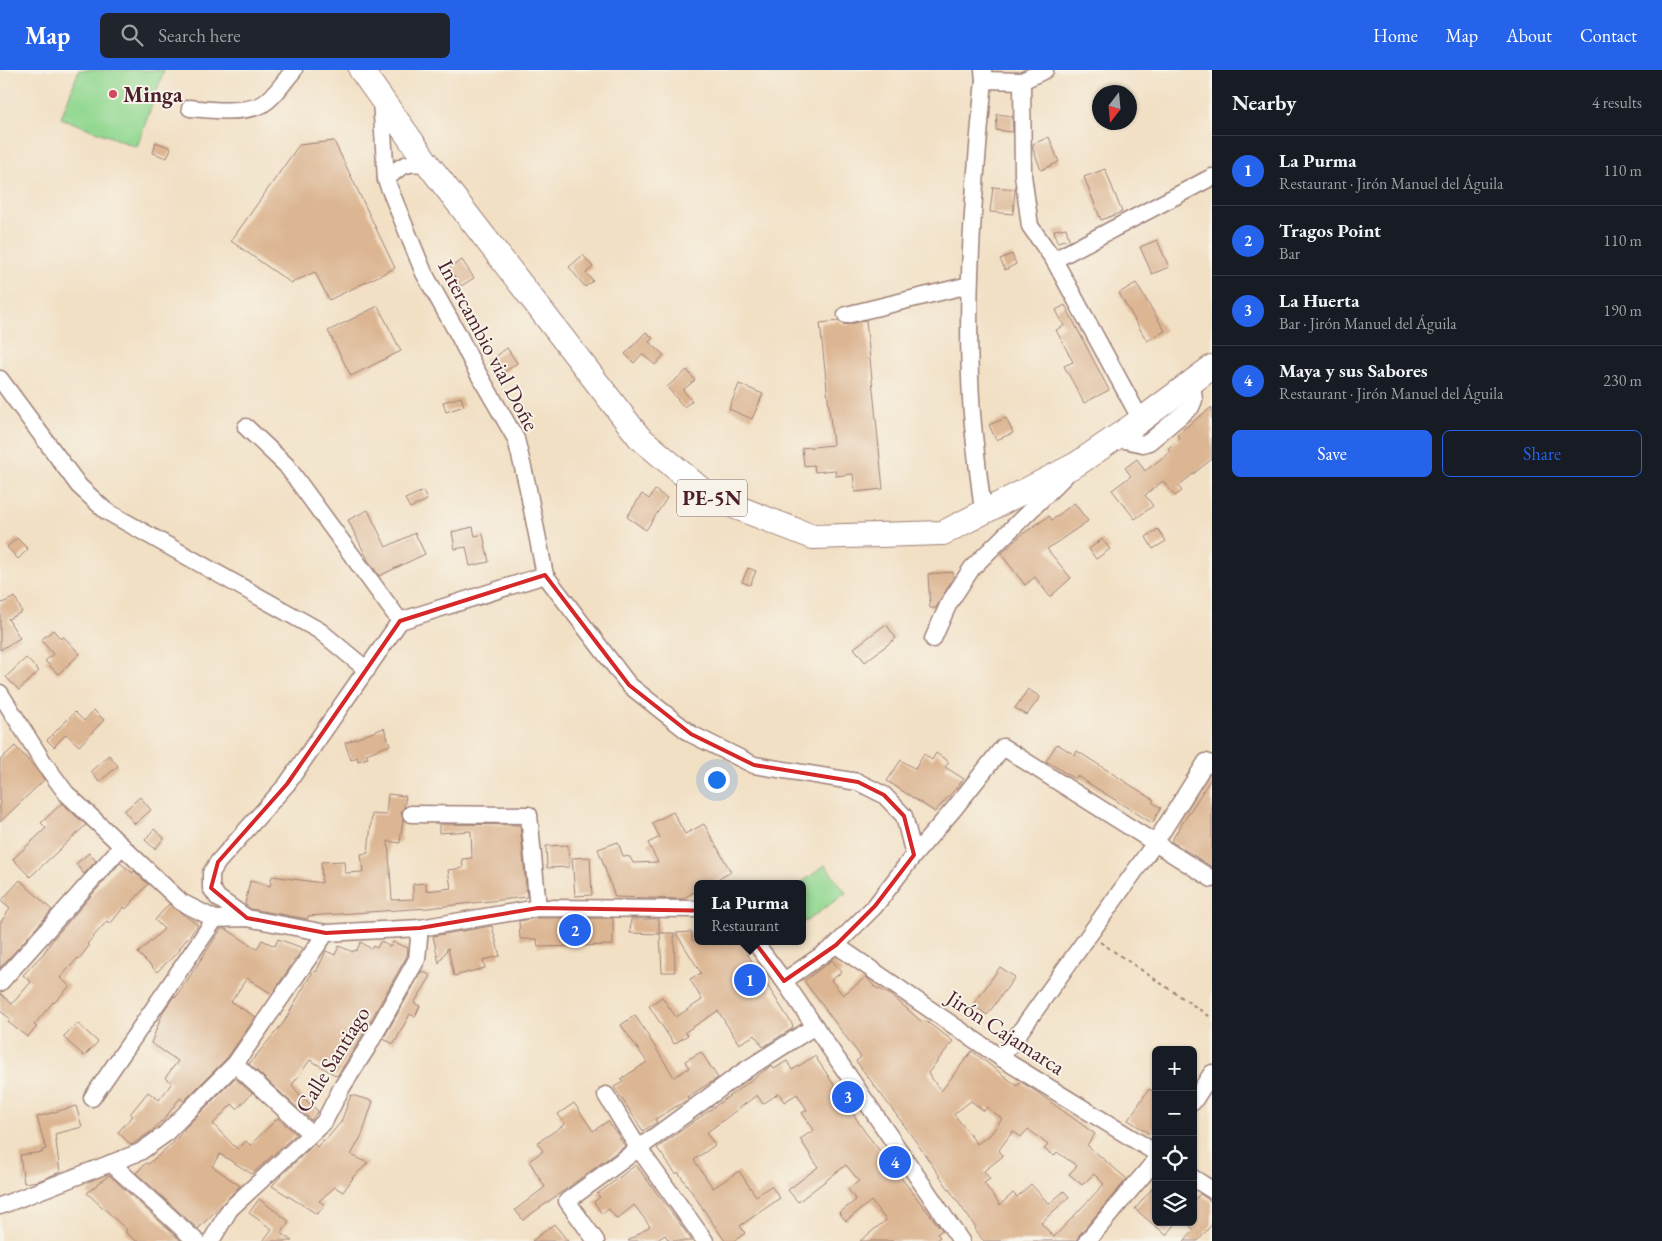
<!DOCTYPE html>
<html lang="en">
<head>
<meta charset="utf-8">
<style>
  body { margin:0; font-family:"EB Garamond",serif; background:#20242c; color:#f1f3f6 }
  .controls { position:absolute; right:15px; bottom:15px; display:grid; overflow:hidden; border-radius:8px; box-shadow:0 1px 4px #0004 }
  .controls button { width:45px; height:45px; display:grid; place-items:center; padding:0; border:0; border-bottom:1px solid #363941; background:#171b24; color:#f1f3f6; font:25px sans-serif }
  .compass { position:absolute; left:1092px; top:15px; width:45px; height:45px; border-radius:50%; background:#171b24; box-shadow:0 1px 4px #0004; rotate:196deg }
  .you { position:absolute; left:716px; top:709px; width:18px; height:18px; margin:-12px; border:4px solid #fff; border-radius:50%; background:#1a73e8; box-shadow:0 0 0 8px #1a73e833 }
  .badge { display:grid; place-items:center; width:32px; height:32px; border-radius:50%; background:#2563eb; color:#fff; font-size:16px; font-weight:700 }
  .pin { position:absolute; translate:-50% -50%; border:2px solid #fff; box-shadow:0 1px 5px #0006 }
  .popup { position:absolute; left:694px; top:810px; width:112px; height:65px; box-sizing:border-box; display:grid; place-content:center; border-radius:8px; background:#171b24; filter:drop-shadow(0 1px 4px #0005); font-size:16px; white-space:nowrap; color:#9ea1a6 }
  .popup b { font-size:19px; color:#f1f3f6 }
  .popup::after { content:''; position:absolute; left:50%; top:100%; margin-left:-10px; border:10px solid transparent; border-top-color:#171b24 }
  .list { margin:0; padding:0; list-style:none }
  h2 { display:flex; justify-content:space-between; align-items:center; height:65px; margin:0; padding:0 20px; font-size:21px }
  h2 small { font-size:16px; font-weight:400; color:#9ea1a6 }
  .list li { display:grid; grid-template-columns:32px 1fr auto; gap:15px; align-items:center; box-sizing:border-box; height:70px; padding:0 20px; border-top:1px solid #363941 }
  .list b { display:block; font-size:19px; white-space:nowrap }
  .list p { margin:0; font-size:16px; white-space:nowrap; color:#9ea1a6 }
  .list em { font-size:16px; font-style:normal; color:#9ea1a6 }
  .actions { display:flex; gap:10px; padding:15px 20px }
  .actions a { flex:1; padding:11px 0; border:1px solid #2563eb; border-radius:8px; text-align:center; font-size:18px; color:#2563eb }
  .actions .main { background:#2563eb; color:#fff }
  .icon { flex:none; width:28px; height:28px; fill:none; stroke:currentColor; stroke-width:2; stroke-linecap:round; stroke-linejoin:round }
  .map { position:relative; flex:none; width:1212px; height:1171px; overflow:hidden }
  header { display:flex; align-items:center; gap:30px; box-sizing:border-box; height:70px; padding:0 25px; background:#2563eb; color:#fff }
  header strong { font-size:24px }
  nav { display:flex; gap:28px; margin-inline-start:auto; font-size:18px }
  .search { width:350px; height:45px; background:#20242c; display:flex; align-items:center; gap:12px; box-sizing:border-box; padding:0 18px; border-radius:8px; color:#9ea1a6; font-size:19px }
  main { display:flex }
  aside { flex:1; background:#171b24 }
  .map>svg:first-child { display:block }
  .green { fill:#92d891; stroke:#6e7c5e }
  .building { fill:#dcb592; fill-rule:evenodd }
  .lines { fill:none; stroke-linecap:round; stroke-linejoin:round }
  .minor-casing { stroke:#9e8078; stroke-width:19 }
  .highway-casing { stroke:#9e8078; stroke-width:26 }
  .path { stroke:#9e8078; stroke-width:2; stroke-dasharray:4 4; stroke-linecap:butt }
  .minor { stroke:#fff; stroke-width:16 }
  .highway { stroke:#fff; stroke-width:24 }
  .marked { fill:none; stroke:#d62828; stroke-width:4; stroke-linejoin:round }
  .poi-dot { fill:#d1495b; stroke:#f7f3e8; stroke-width:2 }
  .labels { text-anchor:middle; stroke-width:4; stroke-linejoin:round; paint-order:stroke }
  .shield { fill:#f7f3e8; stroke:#7e5f64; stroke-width:1 }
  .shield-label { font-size:21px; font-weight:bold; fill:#4a1f2b }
  .poi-label { font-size:22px; font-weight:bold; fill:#4a1f2b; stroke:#f7f3e8; text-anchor:start }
  .street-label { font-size:22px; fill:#4a1f2b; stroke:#f7f3e8 }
</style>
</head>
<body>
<header>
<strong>Map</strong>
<div class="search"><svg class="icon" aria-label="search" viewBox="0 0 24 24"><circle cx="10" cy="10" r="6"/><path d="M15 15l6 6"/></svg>Search here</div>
<nav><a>Home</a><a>Map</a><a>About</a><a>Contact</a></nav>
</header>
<main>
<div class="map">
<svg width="1212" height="1171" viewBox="0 0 1212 1171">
  <rect width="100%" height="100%" fill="#f7f3e8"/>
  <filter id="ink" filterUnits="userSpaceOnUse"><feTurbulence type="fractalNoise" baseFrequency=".02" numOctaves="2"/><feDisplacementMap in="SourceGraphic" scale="10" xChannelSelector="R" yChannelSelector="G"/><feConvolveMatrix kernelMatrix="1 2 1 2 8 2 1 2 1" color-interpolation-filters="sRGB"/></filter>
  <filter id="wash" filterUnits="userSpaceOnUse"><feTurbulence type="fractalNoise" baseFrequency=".0096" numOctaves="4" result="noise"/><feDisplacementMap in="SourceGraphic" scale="20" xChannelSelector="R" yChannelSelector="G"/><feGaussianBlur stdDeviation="1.12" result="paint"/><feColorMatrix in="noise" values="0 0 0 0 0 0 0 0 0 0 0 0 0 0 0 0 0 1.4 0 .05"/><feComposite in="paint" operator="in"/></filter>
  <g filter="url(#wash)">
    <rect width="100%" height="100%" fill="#f2e0c5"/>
    <g class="green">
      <polygon points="79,0 164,0 137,77 61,48"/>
      <polygon points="825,795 846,823 805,852 803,848 802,814 800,814"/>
    </g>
    <g id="blocks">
      <g class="building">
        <polygon points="997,44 1012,46 1013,62 996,60"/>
        <polygon points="1049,67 1059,92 1041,100 1033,79 1033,74"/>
        <polygon points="334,71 395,198 329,230 315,202 291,213 231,171 299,75"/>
        <polygon points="156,72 171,78 167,88 153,83"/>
        <polygon points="1105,99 1122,142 1101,150 1084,107"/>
        <polygon points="993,117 1015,119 1013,144 990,142"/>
        <polygon points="1066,158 1069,169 1057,172 1054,160"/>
        <polygon points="1157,170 1169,197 1152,204 1140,177"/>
        <polygon points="1012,184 1016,194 1005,200 1000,189"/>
        <polygon points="583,185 593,197 586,203 593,211 585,217 569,197"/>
        <polygon points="462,190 474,208 461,216 449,198"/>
        <polygon points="1136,213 1165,261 1147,271 1119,223"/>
        <polygon points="1065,235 1109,320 1084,333 1064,296 1073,292 1056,260 1064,256 1056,240"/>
        <polygon points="378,236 401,281 351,306 328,261"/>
        <polygon points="866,250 883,419 855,422 853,404 836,406 835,400 815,402 814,395 804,396 802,378 833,375 820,253 838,251 843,254 848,255"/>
        <polygon points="646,262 653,268 649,272 664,285 655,295 642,284 634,293 625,284"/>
        <polygon points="507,278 517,293 501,305 490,291"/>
        <polygon points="687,300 695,310 683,320 692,331 684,337 667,317"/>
        <polygon points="739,314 763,324 752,349 729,339"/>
        <polygon points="461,327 464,336 446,342 443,332"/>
        <polygon points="1212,337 1212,389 1178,416 1182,421 1175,426 1163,411 1145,425 1153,436 1135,449 1112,420 1131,406 1125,398 1137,389 1145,401 1170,382 1168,378 1180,369 1177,364"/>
        <polygon points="1006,348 1013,363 996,370 989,355"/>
        <polygon points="655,420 667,428 646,460 627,447 642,424 649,429"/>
        <polygon points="423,421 427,430 410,438 405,429"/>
        <polygon points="1074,433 1088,451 1047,479 1071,508 1050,527 1035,507 1025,515 1001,484 1021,465 1049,446 1052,450"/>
        <polygon points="368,440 386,477 415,463 425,484 379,506 368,490 348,450"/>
        <polygon points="473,457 475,466 483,464 489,492 470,496 466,477 455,479 452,462"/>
        <polygon points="1158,459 1166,471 1153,479 1146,467"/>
        <polygon points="17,468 28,479 18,489 7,477"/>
        <polygon points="1102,469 1110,479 1096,489 1089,479"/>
        <polygon points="748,498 756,501 750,515 742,512"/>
        <polygon points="953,502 953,508 936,538 930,538 928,504"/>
        <polygon points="15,527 22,542 8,549 20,568 0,580 0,534"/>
        <polygon points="886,554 896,568 865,592 854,578"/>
        <polygon points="53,560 61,569 63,566 80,584 58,604 45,591 53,584 41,570"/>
        <polygon points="26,588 39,601 19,620 6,607"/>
        <polygon points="1028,619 1040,627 1027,645 1015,638"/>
        <polygon points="94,640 104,650 79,676 66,664 54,677 47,670 75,642 84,651"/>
        <polygon points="384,658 390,675 366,684 368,688 358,691 357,687 351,690 345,673"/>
        <polygon points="1057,674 1075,685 1077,681 1154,730 1152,732 1161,738 1152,753 1077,706 1075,709 1046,691"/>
        <polygon points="15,676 33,695 44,710 0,752 0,690"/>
        <polygon points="936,683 949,692 945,697 964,709 935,742 887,711 901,690 915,699 924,684 932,690"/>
        <polygon points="109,685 118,696 99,712 91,701"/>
        <polygon points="1212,707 1212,797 1171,771"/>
        <polygon points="388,724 406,726 404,737 401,743 403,749 400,773 388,771 392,830 413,829 413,814 426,813 426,821 451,818 448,800 463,798 462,789 472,788 471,761 439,763 439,754 520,755 527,827 428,838 308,846 308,849 251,839 245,834 250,811 270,816 272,806 322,813 321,792 344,791 345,803 363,802 361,784 368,783 372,744 386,745"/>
        <polygon points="140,727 151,740 135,754 124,741"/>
        <polygon points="62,733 86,755 30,807 13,789 46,758 41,753"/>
        <polygon points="673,742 685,764 704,754 731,802 710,814 698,814 698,820 682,829 615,827 598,779 618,772 623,786 630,787 633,793 658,792 648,773 660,767 652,753"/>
        <polygon points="154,759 164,768 155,779 145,770"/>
        <polygon points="568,775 569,797 547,798 546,776"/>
        <polygon points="89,783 96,791 84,804 76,794"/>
        <polygon points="590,787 592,825 575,826 572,788"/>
        <polygon points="120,793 133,803 134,801 148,814 126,839 124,837 110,854 107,851 87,874 89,876 79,889 78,888 60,908 70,916 54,933 53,932 34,955 37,957 27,967 8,952 11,949 0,941 0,923 12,934 31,912 23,905 43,884 54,868"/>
        <polygon points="20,810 52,840 0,898 0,853 10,839 1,831"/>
        <polygon points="169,834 198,855 179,879 180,880 157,902 138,883 164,859 155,850"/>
        <polygon points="536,848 613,848 613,875 538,877 537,869 520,869 519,851"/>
        <polygon points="631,849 659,849 659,864 630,863"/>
        <polygon points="492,856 500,886 483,890 485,898 454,906 448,878 439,893 433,866"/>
        <polygon points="221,859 226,859 257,879 262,870 275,876 278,869 303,878 272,924 247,908 231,932 256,947 227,988 184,1031 180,1028 162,1052 161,1051 152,1061 131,1075 118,1062 133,1046 130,1044 148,1022 159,1030 172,1013 165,1008 178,991 151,973 163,942 174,926 176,927"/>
        <polygon points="692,862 692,871 739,871 792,954 793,958 763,977 755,965 739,974 718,941 685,962 688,965 674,974 649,936 662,927 676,947 702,930 690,909 701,903 676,863"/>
        <polygon points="660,863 674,863 675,902 662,902"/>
        <polygon points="381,871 390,877 393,872 408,878 407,886 358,973 337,1006 310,990 292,1015 299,1024 318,1041 311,1050 249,994 284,952 309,908 314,901 316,902 326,881 335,885 339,876 353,882 354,880 356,881 361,872 371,879 373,876 377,878"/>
        <path d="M 832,890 L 842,902 L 831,910 L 843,925 L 866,907 L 875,917 L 891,925 L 922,952 L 924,950 L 953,971 L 928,1003 L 941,1021 L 972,981 L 1017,1016 L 1021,1012 L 1037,1022 L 1095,1064 L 1087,1075 L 1127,1109 L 1079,1165 L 1077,1171 L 984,1171 L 974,1159 L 976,1158 L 907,1059 L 856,991 L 861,987 L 804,911 ZM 971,1031 L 984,1041 L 987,1037 L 1002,1049 L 990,1065 L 977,1074 L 954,1044 ZM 1028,1059 L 1048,1075 L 1044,1079 L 1054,1086 L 1057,1082 L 1077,1096 L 1069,1104 L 1082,1115 L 1094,1104 L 1104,1114 L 1054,1167 L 1041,1153 L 1069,1127 L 1064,1121 L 1049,1134 L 1031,1114 L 1017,1127 L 1013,1123 L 1000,1135 L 984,1113 L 990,1109 L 984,1101 L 1003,1086 L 999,1080 L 1013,1061 L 1021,1067 Z"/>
        <polygon points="1000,897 1015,907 987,945 973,935"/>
        <polygon points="422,901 431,906 414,933 420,936 415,947 410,944 394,974 383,969"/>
        <polygon points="635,945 674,1007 689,998 685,991 701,982 718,1008 687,1027 689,1029 655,1049 657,1052 643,1061 614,1017 623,1012 621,1009 647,992 621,955"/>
        <polygon points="77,953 98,972 84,986 63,967"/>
        <polygon points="815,986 865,1062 942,1160 937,1164 940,1167 935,1171 860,1171 886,1150 871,1131 846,1151 839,1143 856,1130 848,1119 859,1111 846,1095 798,1132 788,1120 818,1097 800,1069 814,1060 802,1043 807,1040 797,1024 784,1032 779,1023 763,1034 757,1025 706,1063 715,1075 694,1090 713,1118 739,1101 756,1126 771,1116 780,1128 740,1156 745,1163 734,1171 725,1171 678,1102 676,1104 657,1078 771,996 774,999 787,991 792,1000"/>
        <polygon points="235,1008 252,1023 237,1039 232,1034 213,1054 234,1076 238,1079 246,1071 250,1075 278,1048 296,1064 252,1104 220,1084 212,1096 240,1116 198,1159 136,1103 146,1093 148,1094 173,1073 188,1055"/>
        <polygon points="1149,1019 1156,1023 1156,1055 1150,1064 1128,1050"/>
        <polygon points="351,1025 373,1031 362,1065 351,1085 368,1093 352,1108 353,1108 343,1122 335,1117 319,1131 325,1135 317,1144 272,1116 282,1105 314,1074 317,1077 323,1070 325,1071 341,1052"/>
        <polygon points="574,1033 593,1061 608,1051 625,1076 523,1150 515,1140 545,1117 529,1091 543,1081 537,1073 565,1054 558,1044"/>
        <polygon points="76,1036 82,1057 55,1064 60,1102 38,1111 24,1113 20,1085 43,1082 42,1080 46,1079 37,1047"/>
        <polygon points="636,1095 683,1158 692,1171 669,1171 665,1165 656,1171 628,1171 650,1156 634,1135 617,1149 609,1139 602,1144 594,1132 600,1127 597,1124"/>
        <polygon points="109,1105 181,1171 136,1171 125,1162 127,1160 87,1123"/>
        <polygon points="1156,1114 1156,1152 1176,1152 1166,1165 1135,1139"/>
        <polygon points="1200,1124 1212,1132 1212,1154 1198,1171 1184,1171 1194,1160 1185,1152 1193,1152 1193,1131"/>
        <polygon points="259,1129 289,1151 281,1163 292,1171 263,1171 272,1159 249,1143"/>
        <polygon points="554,1154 568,1171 532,1171"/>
      </g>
    </g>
  </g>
  <g filter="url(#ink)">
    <use href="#blocks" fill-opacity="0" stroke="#9e8078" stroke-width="1"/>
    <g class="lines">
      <g class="minor-casing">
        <g id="minor">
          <path d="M 983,0 L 984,10 C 974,116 965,222 971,329 C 973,367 979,405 983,442"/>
          <polyline points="984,10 1022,11 1045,0"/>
          <polyline points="1022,11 1023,105 1030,156 1054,190 1141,350"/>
          <polyline points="381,29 386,110 424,203 458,264 475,298 516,369 527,414 545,505 629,615 691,664 754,695 858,712 884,725 904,746 914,785"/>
          <path d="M 190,38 C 209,40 245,44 263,34 C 275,27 284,11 294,0"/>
          <path d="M 386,110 C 401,94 407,92 428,94"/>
          <polyline points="1054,190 1212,107"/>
          <polyline points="846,245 969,215"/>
          <polyline points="0,309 79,416 106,441 320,561 367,600"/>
          <polyline points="246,357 286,395 400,551"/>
          <polyline points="1115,368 1143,374 1149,372 1191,337 1194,330 1192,311"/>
          <polyline points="933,569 949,533 972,498 1065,406"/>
          <polyline points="0,623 44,693 66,723 181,832 215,849 247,848 326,863 420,858 538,838 698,839"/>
          <polyline points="411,744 529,745 538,838"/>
          <polyline points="247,848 218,828 211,818 211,803 218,792 287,714 400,551 545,505"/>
          <polyline points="754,871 784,911 961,1171"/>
          <polyline points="836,875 1001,988 1156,1083"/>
          <polyline points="784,911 836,875 875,836 914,785 953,740 1003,677 1212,809"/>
          <polyline points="0,913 122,776"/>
          <polyline points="1001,988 1155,773 1206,692 1212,695"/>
          <polyline points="235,994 310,1063"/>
          <polyline points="606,1025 639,1079 705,1171"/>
          <polyline points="92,1028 215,849"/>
          <polyline points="1193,1032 1212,1003"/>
          <polyline points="111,1093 196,1171"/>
          <polyline points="1193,1108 1212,1120"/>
          <polyline points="0,1136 140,1082 164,1065 235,994 326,863"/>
          <polyline points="211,1171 230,1139 324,1052 342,1017 367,978 417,889 420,858"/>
          <polyline points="596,1171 567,1131 744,1001 815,956"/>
          <polyline points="1087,1171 1156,1090"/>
        </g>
      </g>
      <g class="highway-casing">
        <polyline id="highway" points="361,0 428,94 639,367 710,427 813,467 943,463 1077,394 1141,350 1212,297"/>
      </g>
      <polyline class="path" points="1100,872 1212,948"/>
      <use href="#minor" class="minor"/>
      <use href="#highway" class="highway"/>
    </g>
  </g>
  <path class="marked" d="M 545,505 L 629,615 L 691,664 L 754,695 L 858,712 L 884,725 L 904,746 L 914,785 L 875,836 L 836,875 L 784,911 L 735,846 L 725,841 L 538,838 L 420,858 L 326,863 L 247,848 L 211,818 L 218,792 L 287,714 L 400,551 Z"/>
  <circle class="poi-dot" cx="113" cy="24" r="5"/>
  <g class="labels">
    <rect class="shield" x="677" y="409.5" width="70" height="37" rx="4"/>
    <g class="shield-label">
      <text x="712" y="435">PE-5N</text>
    </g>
    <g class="poi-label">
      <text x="123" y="32">Minga</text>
    </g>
    <g class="street-label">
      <text transform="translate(489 275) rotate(62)" y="8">Intercambio vial Doñe</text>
      <text transform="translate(1006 962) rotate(33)" y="8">Jirón Cajamarca</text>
      <text transform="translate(332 989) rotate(-58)" y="8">Calle Santiago</text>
    </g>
  </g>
</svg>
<div class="controls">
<button>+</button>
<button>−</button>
<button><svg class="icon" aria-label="locate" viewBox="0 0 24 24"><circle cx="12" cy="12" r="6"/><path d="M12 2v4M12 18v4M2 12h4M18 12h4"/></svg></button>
<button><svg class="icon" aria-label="layers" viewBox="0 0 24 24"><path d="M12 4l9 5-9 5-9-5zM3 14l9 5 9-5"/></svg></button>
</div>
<svg class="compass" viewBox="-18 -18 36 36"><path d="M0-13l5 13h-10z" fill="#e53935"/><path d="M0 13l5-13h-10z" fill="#9ea1a6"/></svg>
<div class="you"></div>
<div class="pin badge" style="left:750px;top:910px">1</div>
<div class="popup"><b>La Purma</b>Restaurant</div>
<div class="pin badge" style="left:575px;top:860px">2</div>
<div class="pin badge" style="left:848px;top:1027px">3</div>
<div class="pin badge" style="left:895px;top:1092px">4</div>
</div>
<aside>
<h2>Nearby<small>4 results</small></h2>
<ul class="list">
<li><span class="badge">1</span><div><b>La Purma</b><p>Restaurant · Jirón Manuel del Águila</p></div><em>110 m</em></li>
<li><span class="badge">2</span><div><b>Tragos Point</b><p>Bar</p></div><em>110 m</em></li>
<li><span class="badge">3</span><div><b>La Huerta</b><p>Bar · Jirón Manuel del Águila</p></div><em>190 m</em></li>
<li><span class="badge">4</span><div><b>Maya y sus Sabores</b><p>Restaurant · Jirón Manuel del Águila</p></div><em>230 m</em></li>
</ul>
<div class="actions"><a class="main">Save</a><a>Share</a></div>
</aside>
</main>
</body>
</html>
